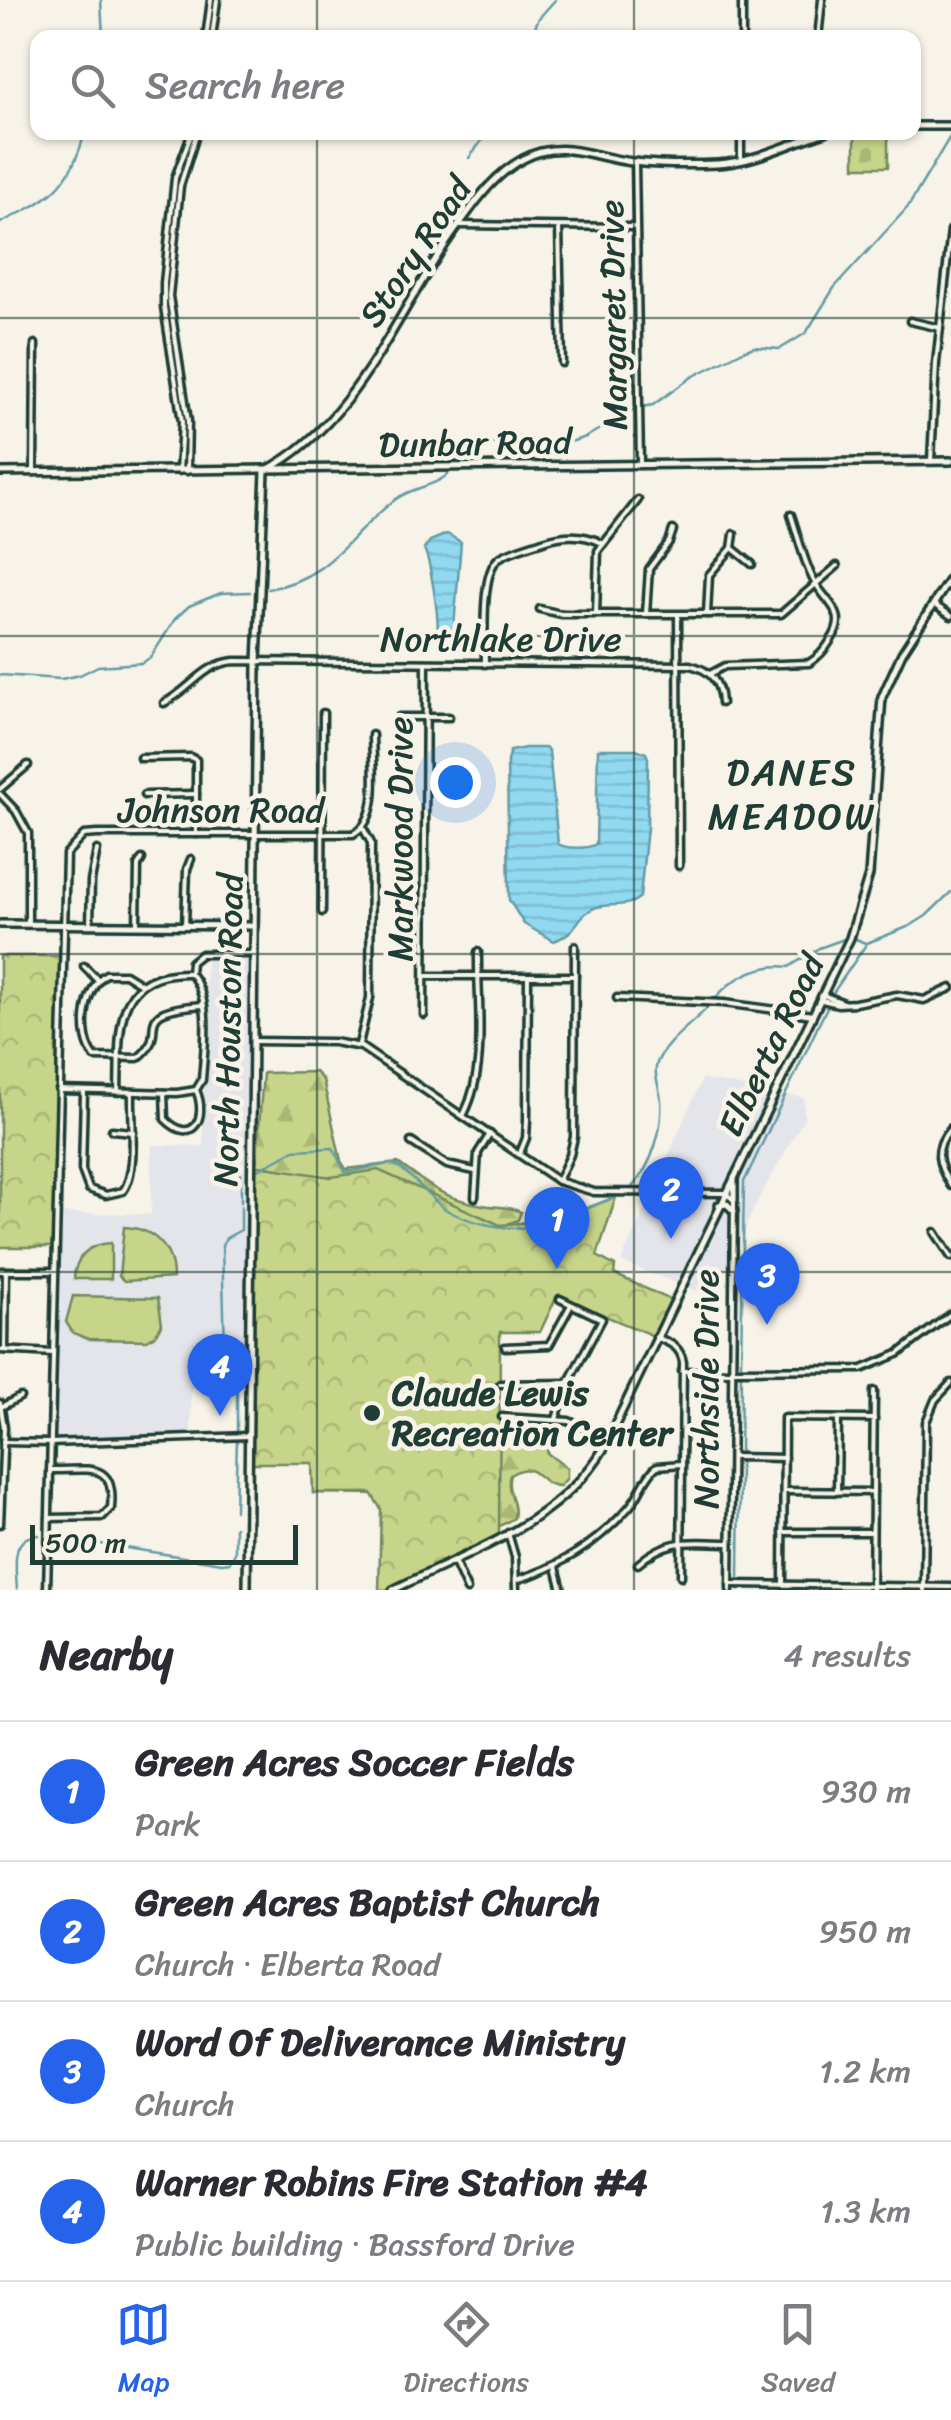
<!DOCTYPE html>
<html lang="en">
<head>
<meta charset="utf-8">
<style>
  body { margin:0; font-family:Sriracha,sans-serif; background:#f7f7f7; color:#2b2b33 }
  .scale { position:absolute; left:30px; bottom:25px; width:268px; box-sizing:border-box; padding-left:10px; border:5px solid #1f3d34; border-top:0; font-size:28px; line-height:35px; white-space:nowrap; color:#1f3d34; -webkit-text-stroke:8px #f7f3e8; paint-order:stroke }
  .you { position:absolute; left:455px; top:782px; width:35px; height:35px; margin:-25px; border:8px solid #fff; border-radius:50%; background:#1a73e8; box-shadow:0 0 0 15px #1a73e833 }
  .badge { display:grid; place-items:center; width:65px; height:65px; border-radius:50%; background:#2563eb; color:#fff; font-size:32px; font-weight:700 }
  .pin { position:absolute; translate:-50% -82px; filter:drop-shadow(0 2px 5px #0008) }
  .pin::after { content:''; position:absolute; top:52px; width:35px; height:30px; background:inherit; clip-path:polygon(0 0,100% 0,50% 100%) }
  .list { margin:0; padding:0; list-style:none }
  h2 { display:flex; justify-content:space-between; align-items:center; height:130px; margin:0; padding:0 40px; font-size:42px }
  h2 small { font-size:32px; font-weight:400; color:#7c7c81 }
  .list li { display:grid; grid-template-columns:65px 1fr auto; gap:30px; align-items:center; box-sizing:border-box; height:140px; padding:0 40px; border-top:2px solid #e1e1e2 }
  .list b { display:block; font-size:38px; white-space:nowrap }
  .list p { margin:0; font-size:32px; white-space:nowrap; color:#7c7c81 }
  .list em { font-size:32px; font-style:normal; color:#7c7c81 }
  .icon { flex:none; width:55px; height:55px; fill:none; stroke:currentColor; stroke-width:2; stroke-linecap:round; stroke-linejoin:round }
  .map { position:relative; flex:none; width:951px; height:1590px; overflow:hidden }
  .search { position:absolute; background:#fff; box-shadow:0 2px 8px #0004; left:30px; right:30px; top:30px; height:110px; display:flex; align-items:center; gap:25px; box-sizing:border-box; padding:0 35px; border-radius:20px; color:#7c7c81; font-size:38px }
  .sheet { height:690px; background:#fff }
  nav { display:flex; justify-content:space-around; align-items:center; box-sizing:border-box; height:140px; border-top:2px solid #e1e1e2; background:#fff; font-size:28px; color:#7c7c81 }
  nav a { display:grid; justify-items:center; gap:5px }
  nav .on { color:#2563eb }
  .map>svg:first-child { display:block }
  .built { fill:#e4e5eb }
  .green { fill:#c6d589; stroke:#72895e; stroke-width:2.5 }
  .forest { fill:url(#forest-firs); stroke:#72895e; stroke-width:2.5 }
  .cemetery { fill:url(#cemetery-stones); stroke:#72895e; stroke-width:2.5 }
  .park { fill:url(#park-crowns); stroke:#72895e; stroke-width:2.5 }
  .water { fill:url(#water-rules); stroke:#639ba5; stroke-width:2.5 }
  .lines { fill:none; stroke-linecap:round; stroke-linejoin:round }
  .stream { stroke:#639ba5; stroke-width:2.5 }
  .minor-casing { stroke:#1f3d34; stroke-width:11 }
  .tertiary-casing { stroke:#1f3d34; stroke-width:12 }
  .minor { stroke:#f7f3e8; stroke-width:4 }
  .tertiary { stroke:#f7f3e8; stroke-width:5 }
  .grid { fill:none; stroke:#1f3d34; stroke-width:2.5; stroke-opacity:0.55 }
  .poi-dot { fill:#1f3d34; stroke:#f7f3e8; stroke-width:4 }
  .labels { text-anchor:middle; stroke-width:9; stroke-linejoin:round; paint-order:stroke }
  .street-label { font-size:35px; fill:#1f3d34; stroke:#f7f3e8 }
  .poi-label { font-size:35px; font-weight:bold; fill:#1f3d34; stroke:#f7f3e8; text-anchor:start }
  .neighbourhood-label { font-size:38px; letter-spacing:2.5px; fill:#1f3d34; stroke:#f7f3e8 }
</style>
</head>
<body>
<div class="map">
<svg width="951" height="1590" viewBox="0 0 951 1590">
  <defs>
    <pattern id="forest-firs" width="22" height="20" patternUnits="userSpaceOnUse" patternTransform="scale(2.5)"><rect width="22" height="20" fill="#c6d589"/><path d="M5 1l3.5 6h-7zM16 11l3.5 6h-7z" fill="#aab877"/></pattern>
    <pattern id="cemetery-stones" width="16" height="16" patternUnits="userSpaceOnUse" patternTransform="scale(2.5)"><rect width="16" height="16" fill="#c6d589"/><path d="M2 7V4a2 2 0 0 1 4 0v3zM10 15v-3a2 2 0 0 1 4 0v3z" fill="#aab877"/></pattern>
    <pattern id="park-crowns" width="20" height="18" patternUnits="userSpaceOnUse" patternTransform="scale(2.5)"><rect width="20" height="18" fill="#c6d589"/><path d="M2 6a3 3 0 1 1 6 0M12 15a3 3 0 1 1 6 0" fill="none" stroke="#aab877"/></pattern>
    <pattern id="water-rules" width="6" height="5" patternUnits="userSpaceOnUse" patternTransform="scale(2.5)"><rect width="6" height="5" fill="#90d9f1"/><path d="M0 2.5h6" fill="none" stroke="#7cbbcf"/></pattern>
  </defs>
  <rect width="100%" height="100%" fill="#f7f3e8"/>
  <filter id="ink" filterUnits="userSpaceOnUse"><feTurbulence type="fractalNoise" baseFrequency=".01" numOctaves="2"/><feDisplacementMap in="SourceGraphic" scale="20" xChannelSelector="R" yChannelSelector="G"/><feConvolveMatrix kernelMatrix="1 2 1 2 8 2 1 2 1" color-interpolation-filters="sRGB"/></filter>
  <g filter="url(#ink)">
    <g class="built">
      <polygon points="206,956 251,957 243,1388 191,1388 191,1433 137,1439 53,1441 58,1213 151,1214 152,1145 203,1146"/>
      <polygon points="702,1079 804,1098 804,1119 758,1200 713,1297 621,1262"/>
    </g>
    <g class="green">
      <path d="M 124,1227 C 154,1228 173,1248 173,1278 L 124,1281 L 119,1276 Z"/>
      <path d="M 111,1243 L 111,1279 L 74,1279 C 75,1256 89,1244 111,1243 Z"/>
      <polygon points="73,1296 158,1298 162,1324 156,1334 147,1340 88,1339 73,1333 66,1322"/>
    </g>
    <path class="forest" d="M 315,1072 L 323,1080 L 341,1161 L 346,1169 L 398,1163 C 429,1186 443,1198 483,1205 C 497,1208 508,1205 521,1212 L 518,1220 L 509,1223 L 502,1233 L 498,1329 L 498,1435 L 551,1436 L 547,1453 L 567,1468 L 567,1478 L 560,1486 C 537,1486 537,1458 510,1475 C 505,1491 518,1503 514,1518 L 458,1550 L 382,1502 L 378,1494 L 313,1493 L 313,1463 L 254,1362 L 258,1140 L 263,1073 Z"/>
    <rect class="cemetery" x="855" y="133" width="33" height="34"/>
    <g class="park">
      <polygon points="0,956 60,956 52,1247 0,1247"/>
      <polygon points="252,1165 331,1177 378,1170 500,1225 558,1219 616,1197 597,1256 615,1266 614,1274 673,1301 656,1337 557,1296 540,1332 500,1332 499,1538 394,1590 379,1590 381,1509 371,1493 313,1493 312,1463 249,1463"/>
    </g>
    <g class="water">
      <path d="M 447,534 L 461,542 L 454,627 L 441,640 L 437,632 C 440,621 430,560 424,549 L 430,541 Z"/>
      <path d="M 525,748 L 545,748 L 549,751 L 558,844 C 567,849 588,849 596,844 L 598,749 L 636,749 L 646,753 L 648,758 L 647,828 L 640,897 C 626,910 609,901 592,909 C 576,917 577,933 554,941 L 524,924 L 509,900 L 507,761 L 510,751 Z"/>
    </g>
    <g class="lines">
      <g class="stream">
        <polyline points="101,0 103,38"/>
        <polyline points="530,38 539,18 555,0"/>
        <polyline points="469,158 488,132"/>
        <path d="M 0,223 C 50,199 70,188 85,132"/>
        <polyline points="642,407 653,405 692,377 743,351 754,347 780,349 806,333 834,288 908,207 951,135"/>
        <polyline points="454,465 460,453 473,453 502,439 520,437 544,445 567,443 586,437 636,408"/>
        <path d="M 268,589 C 332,578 349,534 396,499 C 414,486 438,487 452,470"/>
        <polyline points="0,675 61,679 80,675 98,666 142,663 151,657 175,619 189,606 221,593 250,592"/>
        <polyline points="854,938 865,943"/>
        <polyline points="833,993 867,943 910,926 926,916 951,892"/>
        <path d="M 714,1000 C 732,977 761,963 789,967 L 819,948 L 847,938"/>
        <path d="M 258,1170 L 294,1150 L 333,1148 L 345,1172 C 356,1171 384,1164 391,1164 C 403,1164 431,1200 445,1209 C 463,1220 498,1229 520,1228 C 552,1227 586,1207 616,1197"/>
        <path d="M 632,1187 C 652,1166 663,1130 661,1101 C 660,1088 653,1074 657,1063 C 666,1040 694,1023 710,1005"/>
        <polyline points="241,1202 241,1174"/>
        <polyline points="225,1347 222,1245 226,1238 241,1230 241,1206"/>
        <polyline points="741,1367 744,1182 828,1005"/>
        <polyline points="232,1369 237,1370 237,1433"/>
        <polyline points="740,1454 741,1375"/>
        <polyline points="235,1510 237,1439"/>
        <polyline points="56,1537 222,1563 230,1562 235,1553 235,1527"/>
        <polyline points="739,1581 740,1462"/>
        <path d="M 17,1590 C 16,1567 9,1536 39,1535"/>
        <polyline points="739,1590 739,1588"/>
      </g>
      <g class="minor-casing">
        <g id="minor">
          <polyline points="206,38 211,0"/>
          <polyline points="212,38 217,0"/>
          <polyline points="742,38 742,0"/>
          <polyline points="818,38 822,0"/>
          <polyline points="741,161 741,132"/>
          <polyline points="635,162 640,463"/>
          <polyline points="458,225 633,227"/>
          <polyline points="559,227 562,363"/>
          <polyline points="910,321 940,328"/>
          <polyline points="931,460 936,363 951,230"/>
          <polyline points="179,471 182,422 164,307 164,283 175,178 192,132"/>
          <polyline points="187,471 188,421 169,296 180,186 197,132"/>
          <polyline points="34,472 35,344"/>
          <polyline points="732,548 752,564"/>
          <polyline points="933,604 951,616"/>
          <polyline points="540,609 561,614 781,614 837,566"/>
          <polyline points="596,614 598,551 638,500"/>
          <polyline points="646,614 649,569 669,542 673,530"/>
          <polyline points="707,614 709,575 732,548 734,534"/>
          <polyline points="678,615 679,866"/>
          <path d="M 485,664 C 485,641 480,572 499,558 C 511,550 529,546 543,541 C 563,534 583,533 602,543"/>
          <path d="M 710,674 L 725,666 L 809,663 C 819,657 825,650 831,640 C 851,611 823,602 812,577 C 803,558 798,536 791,515"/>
          <path d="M 164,703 C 192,689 202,664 235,661 L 690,665 C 711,670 720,682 721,703"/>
          <polyline points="399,717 449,717"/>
          <polyline points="140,758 190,757 196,760 196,834"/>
          <polyline points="0,789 28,765"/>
          <polyline points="0,794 16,811 28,833 28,924"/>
          <polyline points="144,795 196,794"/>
          <polyline points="322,912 323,713"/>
          <polyline points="90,925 91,881 97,850"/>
          <polyline points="137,925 138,866 142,859"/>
          <polyline points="185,925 187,869 191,859"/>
          <polyline points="84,966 97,979"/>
          <polyline points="425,976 575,976"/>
          <path d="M 141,984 L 125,974 L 106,974 C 83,988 78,1037 95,1057 L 138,1058 C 174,1030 123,1011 203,1005"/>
          <polyline points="823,995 844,1003"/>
          <polyline points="617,998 724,1003 813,1015"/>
          <polyline points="822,1000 838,1004 855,1003 897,995 924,1000 951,988"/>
          <polyline points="424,1015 426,663"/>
          <polyline points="253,1041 334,1042 361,1047 558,1181 594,1192 725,1193 734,1200 730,1590"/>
          <polyline points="359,1044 370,998 371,843 363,828"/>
          <path d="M 59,1090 L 177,1093 L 196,1090 L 202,1080 C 204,1047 213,999 190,973 L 191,962 L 201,954 L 253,954"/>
          <path d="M 118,1092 C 120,1033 111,971 190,973"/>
          <path d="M 84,1093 L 82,1170 L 89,1189 L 106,1195 L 123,1191 C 138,1172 131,1118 132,1092"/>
          <path d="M 164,1093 L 165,1119 C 193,1147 208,1117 196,1090"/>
          <path d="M 464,1114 C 488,1067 477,1004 478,952"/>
          <path d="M 951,1128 C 933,1148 937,1164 951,1186"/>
          <polyline points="112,1130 133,1132"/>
          <polyline points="411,1142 447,1165 475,1171"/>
          <polyline points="520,1153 526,1138 527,1120 528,977"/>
          <polyline points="558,1181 570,1155 574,1137 575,946"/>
          <polyline points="475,1197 478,1153 490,1134"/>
          <polyline points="935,1232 951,1257"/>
          <polyline points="0,1271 55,1271"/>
          <path d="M 656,1337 C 670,1343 680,1346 683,1362 L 681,1576"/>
          <polyline points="505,1347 549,1345 571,1305"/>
          <polyline points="0,1350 53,1353"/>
          <polyline points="5,1350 6,1271"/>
          <polyline points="731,1370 862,1369 898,1354 951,1314"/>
          <polyline points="682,1371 731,1372"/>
          <polyline points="500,1384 568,1383"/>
          <polyline points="0,1403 4,1427 0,1524"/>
          <polyline points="3,1406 20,1397"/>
          <polyline points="502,1417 569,1421 608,1437"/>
          <polyline points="556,1419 568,1383 602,1319 560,1299"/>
          <polyline points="3,1442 50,1443 248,1436"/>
          <polyline points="733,1457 784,1458"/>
          <polyline points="784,1491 873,1492"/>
          <polyline points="837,1492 838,1419"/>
          <path d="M 49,1518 L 102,1517 L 111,1508 C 116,1459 86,1471 50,1470"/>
          <polyline points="783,1532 872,1532"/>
          <polyline points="508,1533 515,1557 516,1590"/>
          <polyline points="454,1561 467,1590"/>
          <path d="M 638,1564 C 669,1536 691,1543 730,1543"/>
          <polyline points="556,1567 562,1590"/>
          <path d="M 516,1580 C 561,1567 599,1542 630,1506 C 641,1493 644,1477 657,1466 L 682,1464"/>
          <polyline points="730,1584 951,1587"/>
          <polyline points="783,1585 784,1418 874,1419"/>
          <path d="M 47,1590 L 66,854 L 84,835 L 97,834 L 353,834 C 383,819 372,764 372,735"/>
          <polyline points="872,1590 874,1391"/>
          <polyline points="924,1590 926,1422 935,1400 951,1383"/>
        </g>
      </g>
      <g class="tertiary-casing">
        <g id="tertiary">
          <polyline points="914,126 951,126"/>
          <polyline points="0,472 951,461"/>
          <polyline points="0,924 254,926"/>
          <polyline points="734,1200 734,1178"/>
          <polyline points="719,1205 727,1204 734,1211"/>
          <path d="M 247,1590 L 257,663 L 265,471 C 358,423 397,310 455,230 C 475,203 492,176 523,159 C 562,138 594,158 633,162 C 661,165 690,165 717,164 C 755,162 790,143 826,132"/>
          <path d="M 393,1590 C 468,1552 559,1524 604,1448 L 850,938 L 869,875 L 882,697 L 902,653 L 951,577"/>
        </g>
      </g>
      <use href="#minor" class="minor"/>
      <use href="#tertiary" class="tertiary"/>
    </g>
  </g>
  <path class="grid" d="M 317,0 L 317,38M 634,0 L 634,38M 317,132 L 317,1590M 634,132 L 634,1590M 0,318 L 951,318M 0,636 L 951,636M 0,954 L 951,954M 0,1272 L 951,1272"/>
  <circle class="poi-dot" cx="372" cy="1413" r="10"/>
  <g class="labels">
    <g class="street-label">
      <text transform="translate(415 252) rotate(-56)" y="12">Story Road</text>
      <text transform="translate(613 315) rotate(-91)" y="12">Margaret Drive</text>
      <text transform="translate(475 443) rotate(-1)" y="12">Dunbar Road</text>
      <text x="501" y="651">Northlake Drive</text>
      <text x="221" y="822">Johnson Road</text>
      <text transform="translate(400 839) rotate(-90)" y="12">Markwood Drive</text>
      <text transform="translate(228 1030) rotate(-89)" y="12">North Houston Road</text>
      <text transform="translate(771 1045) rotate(-64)" y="12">Elberta Road</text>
      <text transform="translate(706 1389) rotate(-90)" y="12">Northside Drive</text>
    </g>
    <g class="poi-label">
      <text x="392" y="1405">Claude Lewis<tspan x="392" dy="40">Recreation Center</tspan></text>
    </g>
    <g class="neighbourhood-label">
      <text x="792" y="785">DANES<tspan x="792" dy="44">MEADOW</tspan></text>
    </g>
  </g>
</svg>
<div class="scale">500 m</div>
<div class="you"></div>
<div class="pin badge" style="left:557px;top:1269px">1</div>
<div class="pin badge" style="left:671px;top:1239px">2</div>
<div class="pin badge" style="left:767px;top:1325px">3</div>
<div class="pin badge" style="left:220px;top:1416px">4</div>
<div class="search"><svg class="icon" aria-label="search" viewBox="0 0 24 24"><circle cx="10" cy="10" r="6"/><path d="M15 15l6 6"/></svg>Search here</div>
</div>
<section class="sheet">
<h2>Nearby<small>4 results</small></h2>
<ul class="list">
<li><span class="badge">1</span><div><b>Green Acres Soccer Fields</b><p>Park</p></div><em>930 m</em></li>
<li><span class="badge">2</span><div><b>Green Acres Baptist Church</b><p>Church · Elberta Road</p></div><em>950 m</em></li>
<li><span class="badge">3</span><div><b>Word Of Deliverance Ministry</b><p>Church</p></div><em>1.2 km</em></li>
<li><span class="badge">4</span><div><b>Warner Robins Fire Station #4</b><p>Public building · Bassford Drive</p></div><em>1.3 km</em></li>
</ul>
</section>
<nav>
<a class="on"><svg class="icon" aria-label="map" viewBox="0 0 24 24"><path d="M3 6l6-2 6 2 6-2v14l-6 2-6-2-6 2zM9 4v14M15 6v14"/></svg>Map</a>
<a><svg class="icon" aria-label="directions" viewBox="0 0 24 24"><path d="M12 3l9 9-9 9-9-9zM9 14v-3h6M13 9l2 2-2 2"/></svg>Directions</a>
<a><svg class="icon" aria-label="saved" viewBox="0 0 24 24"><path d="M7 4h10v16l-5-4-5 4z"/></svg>Saved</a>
</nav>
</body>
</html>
